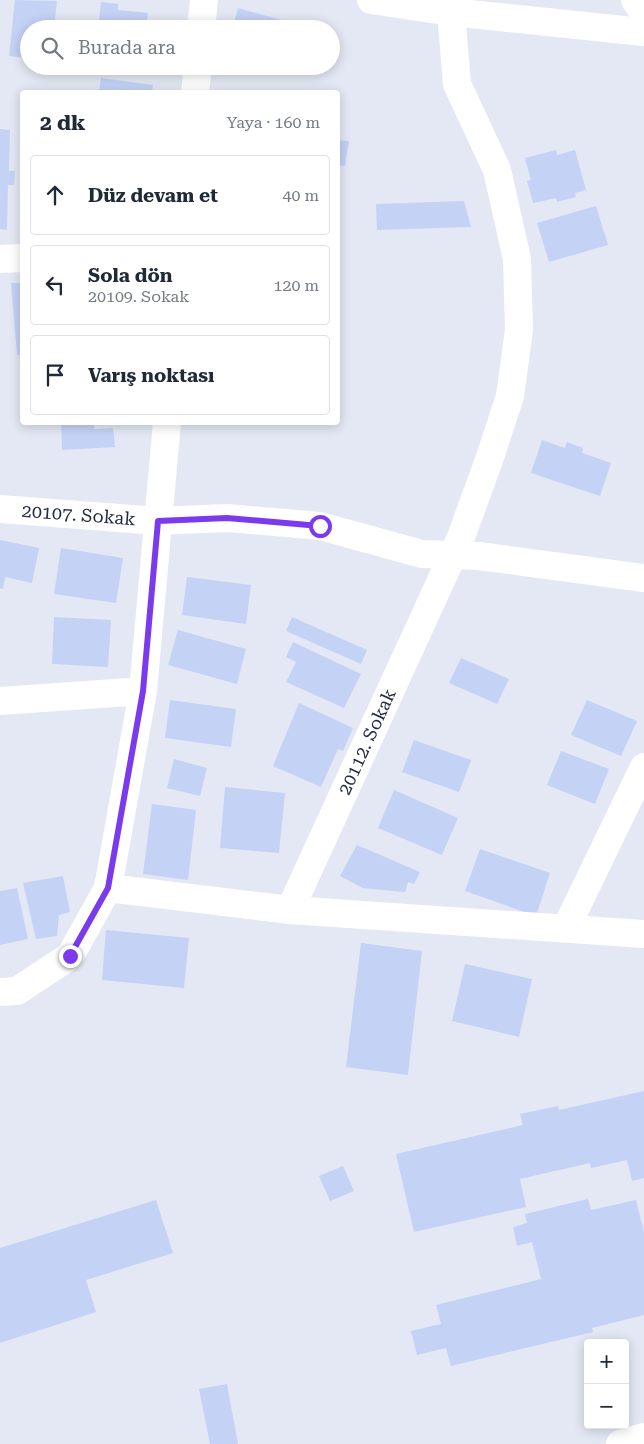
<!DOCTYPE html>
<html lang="tr">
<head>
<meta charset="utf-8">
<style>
  body { margin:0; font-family:"Roboto Serif",serif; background:#f2f2f3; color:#1f2937 }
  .controls { position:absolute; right:15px; bottom:15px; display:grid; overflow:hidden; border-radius:5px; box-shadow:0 2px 12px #0003 }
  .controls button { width:45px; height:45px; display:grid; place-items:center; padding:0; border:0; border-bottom:1px solid #e0e1e3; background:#fff; color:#1f2937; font:25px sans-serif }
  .stop { position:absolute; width:15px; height:15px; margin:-11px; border:4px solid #7c3aed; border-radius:50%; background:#fff }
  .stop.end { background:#7c3aed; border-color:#fff; box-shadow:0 1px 5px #0008 }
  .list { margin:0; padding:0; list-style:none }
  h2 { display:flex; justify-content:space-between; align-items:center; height:65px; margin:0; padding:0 20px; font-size:21px }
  h2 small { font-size:16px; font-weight:400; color:#747a83 }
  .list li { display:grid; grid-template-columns:32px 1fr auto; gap:15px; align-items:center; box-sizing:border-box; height:80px; margin:0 10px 10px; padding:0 10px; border:1px solid #e0e1e3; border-radius:5px }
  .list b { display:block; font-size:19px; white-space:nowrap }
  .list p { margin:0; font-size:16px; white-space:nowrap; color:#747a83 }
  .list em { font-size:16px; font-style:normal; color:#747a83 }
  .icon { flex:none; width:28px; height:28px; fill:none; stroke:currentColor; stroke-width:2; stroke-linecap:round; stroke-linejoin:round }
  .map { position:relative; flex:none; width:644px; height:1444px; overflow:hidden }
  .search { position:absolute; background:#fff; box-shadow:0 2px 12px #0003; left:20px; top:20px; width:320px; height:55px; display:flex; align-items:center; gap:12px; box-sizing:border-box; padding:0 18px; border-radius:28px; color:#747a83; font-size:19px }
  .panel { position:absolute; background:#fff; box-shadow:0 2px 12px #0003; left:20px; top:90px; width:320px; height:335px; border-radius:5px }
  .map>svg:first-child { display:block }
  .building { fill:#c4d2f6 }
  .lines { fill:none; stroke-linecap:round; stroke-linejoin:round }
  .minor { stroke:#fff; stroke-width:28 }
  .major { stroke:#fff; stroke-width:28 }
  .route { stroke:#7c3aed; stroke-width:6 }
  .labels { text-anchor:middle; stroke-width:4.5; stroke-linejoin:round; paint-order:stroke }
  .street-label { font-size:18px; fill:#242c43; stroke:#f5f5f5 }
</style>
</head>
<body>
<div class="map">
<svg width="644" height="1444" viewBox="0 0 644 1444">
  <rect width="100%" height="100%" fill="#e3e8f4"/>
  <g class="building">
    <polygon points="15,0 57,1 54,29 29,29 29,58 9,56"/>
    <polygon points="101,2 118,4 118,10 148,13 146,29 98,29"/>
    <polygon points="238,8 311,28 311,29 232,29"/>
    <polygon points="117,66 137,66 136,73 116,71"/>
    <polygon points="101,78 153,85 152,92 99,92"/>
    <polygon points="0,129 10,130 9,171 15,171 14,185 8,185 7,230 0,229"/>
    <polygon points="338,140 349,141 345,166 338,165"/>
    <polygon points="556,150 557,155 575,150 586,190 575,193 576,197 557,202 556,198 533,203 527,181 531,180 525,158"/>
    <polygon points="464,201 471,227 377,230 376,204"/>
    <polygon points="596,206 608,245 549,262 537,223"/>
    <polygon points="11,283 22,283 22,355 17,355"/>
    <polygon points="61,422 94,422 94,429 113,428 115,447 62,450"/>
    <polygon points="542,440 565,448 567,442 583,448 582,453 611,463 600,496 531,473"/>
    <polygon points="0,540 39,548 32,583 5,577 3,589 0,588"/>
    <polygon points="61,548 123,558 116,603 54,594"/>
    <polygon points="187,577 251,585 246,624 182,615"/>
    <polygon points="54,617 111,620 108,667 52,664"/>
    <polygon points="292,617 367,650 361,664 286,631"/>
    <polygon points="178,630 246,649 237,684 168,665"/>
    <polygon points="293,642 361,674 344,708 286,682 296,662 286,657"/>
    <polygon points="461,658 509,679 497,704 449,683"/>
    <polygon points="170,700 236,709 231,747 165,738"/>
    <polygon points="587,700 637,721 621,756 571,735"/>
    <polygon points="299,703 353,728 343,751 338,749 321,787 273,766"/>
    <polygon points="414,740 471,760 459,792 402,772"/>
    <polygon points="561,751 609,769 595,804 547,785"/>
    <polygon points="174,759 207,768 200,796 167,788"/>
    <polygon points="225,787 285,793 279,853 220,848"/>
    <polygon points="394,790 458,818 442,855 378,828"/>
    <polygon points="152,804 196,810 188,880 143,874"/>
    <polygon points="357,845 420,872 414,884 408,882 405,892 382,890 363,888 340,876"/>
    <polygon points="480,849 550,873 536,916 465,891"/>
    <polygon points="63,876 70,912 59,915 57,936 36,939 23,883"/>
    <polygon points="17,888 28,939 0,945 0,891"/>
    <polygon points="106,930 189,938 184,988 102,980"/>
    <polygon points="361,943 422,951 408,1075 346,1067"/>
    <polygon points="465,964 532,979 519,1037 452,1021"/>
    <polygon points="644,1091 644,1178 632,1181 627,1160 591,1168 590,1163 520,1179 526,1207 414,1232 396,1154 523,1125 520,1114 558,1106 559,1110"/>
    <polygon points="343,1166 354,1191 330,1201 319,1176"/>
    <polygon points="588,1199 591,1210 636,1200 644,1232 644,1315 592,1328 593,1332 451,1366 446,1348 417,1355 411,1331 441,1324 436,1305 541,1279 532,1242 517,1246 513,1227 527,1223 525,1214"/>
    <polygon points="156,1200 173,1253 86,1280 96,1312 0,1343 0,1248"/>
    <polygon points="227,1384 238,1444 210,1444 199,1389"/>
  </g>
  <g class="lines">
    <g class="minor">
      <polyline points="371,0 451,12 644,32"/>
      <polyline points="201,29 204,0"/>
      <polyline points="195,92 198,66"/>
      <polyline points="0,259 22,258"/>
      <path id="s1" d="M 0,509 L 158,521 L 227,518 L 320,526 L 422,554 L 479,556 L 644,578"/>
      <polyline points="0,701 143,691"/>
      <polyline points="108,888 290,910 644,934"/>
      <path id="s2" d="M 290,910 L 461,537 L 489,460 L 510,396 L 519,330 L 517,259 L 497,170 L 457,84 L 451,12"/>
      <polyline points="566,928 644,767"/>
      <polyline points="0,992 17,991 70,956 108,888 143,691 167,422"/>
      <polyline points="620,1444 644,1437"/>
    </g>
    <polyline class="major" points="635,0 644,13"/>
  </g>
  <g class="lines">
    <polyline class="route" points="70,956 108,888 143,691 158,521 227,518 320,526"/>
  </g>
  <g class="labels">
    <g class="street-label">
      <text dy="6" stroke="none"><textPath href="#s1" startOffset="79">20107. Sokak</textPath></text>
      <text dy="6" stroke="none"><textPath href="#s2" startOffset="185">20112. Sokak</textPath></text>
    </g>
  </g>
</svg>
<div class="controls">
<button>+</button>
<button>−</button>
</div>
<div class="stop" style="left:320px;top:526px"></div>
<div class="stop end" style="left:70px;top:956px"></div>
<div class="search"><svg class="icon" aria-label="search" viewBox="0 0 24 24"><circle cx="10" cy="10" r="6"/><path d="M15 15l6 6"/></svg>Burada ara</div>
<section class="panel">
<h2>2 dk<small>Yaya · 160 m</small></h2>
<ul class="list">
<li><svg class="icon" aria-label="ahead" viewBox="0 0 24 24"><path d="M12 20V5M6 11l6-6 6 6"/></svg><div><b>Düz devam et</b></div><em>40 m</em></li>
<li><svg class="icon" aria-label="left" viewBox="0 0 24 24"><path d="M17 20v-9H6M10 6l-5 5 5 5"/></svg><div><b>Sola dön</b><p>20109. Sokak</p></div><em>120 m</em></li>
<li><svg class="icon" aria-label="arrive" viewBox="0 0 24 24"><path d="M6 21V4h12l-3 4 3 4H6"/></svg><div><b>Varış noktası</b></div></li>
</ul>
</section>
</div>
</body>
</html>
